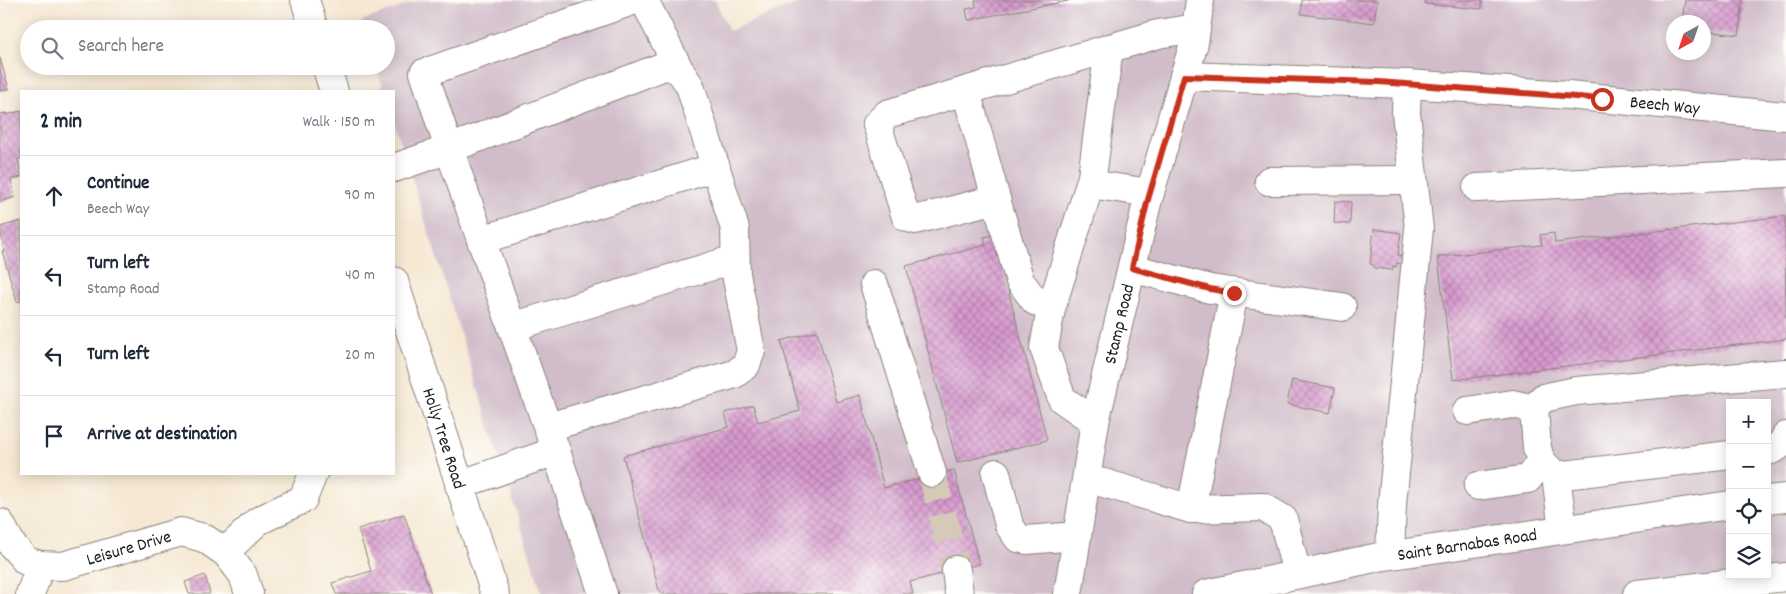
<!DOCTYPE html>
<html lang="en">
<head>
<meta charset="utf-8">
<style>
  body { margin:0; font-family:Dekko,sans-serif; background:#f6f6f7; color:#1f2937 }
  .controls { position:absolute; right:15px; bottom:15px; display:grid; overflow:hidden; border-radius:0px; box-shadow:0 2px 12px #0003 }
  .controls button { width:45px; height:45px; display:grid; place-items:center; padding:0; border:0; border-bottom:1px solid #e0e1e3; background:#fff; color:#1f2937; font:25px sans-serif }
  .compass { position:absolute; left:1666px; top:15px; width:45px; height:45px; border-radius:50%; background:#fff; box-shadow:0 2px 12px #0003; rotate:220deg }
  .stop { position:absolute; width:15px; height:15px; margin:-11px; border:4px solid #c8321e; border-radius:50%; background:#fff }
  .stop.end { background:#c8321e; border-color:#fff; box-shadow:0 1px 5px #0008 }
  .list { margin:0; padding:0; list-style:none }
  h2 { display:flex; justify-content:space-between; align-items:center; height:65px; margin:0; padding:0 20px; font-size:21px }
  h2 small { font-size:16px; font-weight:400; color:#747a83 }
  .list li { display:grid; grid-template-columns:32px 1fr auto; gap:15px; align-items:center; box-sizing:border-box; height:80px; padding:0 20px; border-top:1px solid #e0e1e3 }
  .list b { display:block; font-size:19px; white-space:nowrap }
  .list p { margin:0; font-size:16px; white-space:nowrap; color:#747a83 }
  .list em { font-size:16px; font-style:normal; color:#747a83 }
  .icon { flex:none; width:28px; height:28px; fill:none; stroke:currentColor; stroke-width:2; stroke-linecap:round; stroke-linejoin:round }
  .map { position:relative; flex:none; width:1786px; height:594px; overflow:hidden }
  .search { position:absolute; background:#fff; box-shadow:0 2px 12px #0003; left:20px; top:20px; width:375px; height:55px; display:flex; align-items:center; gap:12px; box-sizing:border-box; padding:0 18px; border-radius:28px; color:#747a83; font-size:19px }
  .panel { position:absolute; background:#fff; box-shadow:0 2px 12px #0003; left:20px; top:90px; width:375px; height:385px; border-radius:0px }
  .map>svg:first-child { display:block }
  .industrial { fill:#d1bdca; fill-rule:evenodd }
  .building { fill:url(#building-cross-hatch) }
  .lines { fill:none; stroke-linecap:round; stroke-linejoin:round }
  .minor-tunnel { stroke:#d5c9b8; stroke-width:28; stroke-dasharray:28 14; stroke-linecap:butt }
  .minor-casing { stroke:#898278; stroke-width:30 }
  .major-casing { stroke:#898278; stroke-width:30 }
  .minor { stroke:#fff; stroke-width:28 }
  .major { stroke:#fff; stroke-width:28 }
  .route { stroke:#c8321e; stroke-width:6 }
  .labels { text-anchor:middle; stroke-width:5; stroke-linejoin:round; paint-order:stroke }
  .street-label { font-size:18px; fill:#1c1c1c; stroke:#fdfcf7 }
</style>
</head>
<body>
<div class="map">
<svg width="1786" height="594" viewBox="0 0 1786 594">
  <defs>
    <pattern id="building-cross-hatch" width="8" height="8" patternUnits="userSpaceOnUse" patternTransform="scale(1.25)"><rect width="8" height="8" fill="#d89acf"/><path d="M0 0l8 8M0 8l8-8" fill="none" stroke="#ae7da7"/></pattern>
  </defs>
  <rect width="100%" height="100%" fill="#fdfcf7"/>
  <filter id="ink" filterUnits="userSpaceOnUse"><feTurbulence type="fractalNoise" baseFrequency=".02" numOctaves="2"/><feDisplacementMap in="SourceGraphic" scale="10" xChannelSelector="R" yChannelSelector="G"/><feConvolveMatrix kernelMatrix="1 2 1 2 8 2 1 2 1" color-interpolation-filters="sRGB"/></filter>
  <filter id="wash" filterUnits="userSpaceOnUse"><feTurbulence type="fractalNoise" baseFrequency=".0096" numOctaves="4" result="noise"/><feDisplacementMap in="SourceGraphic" scale="20" xChannelSelector="R" yChannelSelector="G"/><feGaussianBlur stdDeviation="1.12" result="paint"/><feColorMatrix in="noise" values="0 0 0 0 0 0 0 0 0 0 0 0 0 0 0 0 0 1.4 0 .05"/><feComposite in="paint" operator="in"/></filter>
  <g filter="url(#wash)">
    <rect width="100%" height="100%" fill="#f6e8d3"/>
    <path class="industrial" d="M 421,0 L 715,0 L 729,31 L 805,0 L 1786,0 L 1786,594 L 542,594 L 394,121 L 394,91 L 384,91 L 376,66 L 386,66 L 386,29 L 364,29 L 362,21 ZM 1674,22 L 1704,22 L 1704,52 L 1674,52 ZM 1730,403 L 1767,403 L 1767,575 L 1730,575 Z"/>
    <g id="blocks">
      <g class="building">
        <polygon points="975,0 1068,0 1068,1 968,20 966,9 976,7"/>
        <polygon points="1302,0 1377,0 1374,23 1301,14"/>
        <polygon points="1425,0 1482,0 1482,9 1425,4"/>
        <polygon points="1685,0 1743,0 1739,35 1704,31 1704,22 1682,22"/>
        <polygon points="0,58 9,89 0,91"/>
        <polygon points="21,111 21,158 18,159 21,177 11,180 15,197 0,202 0,114 6,113 6,115"/>
        <polygon points="1335,201 1351,202 1350,224 1334,223"/>
        <polygon points="1785,216 1786,339 1453,380 1438,257 1542,245 1540,235 1554,233 1555,243"/>
        <polygon points="21,221 21,301 17,302 2,251 4,251 0,227"/>
        <polygon points="1374,229 1401,233 1398,255 1403,256 1402,264 1397,263 1396,267 1393,266 1392,270 1374,268 1374,265 1370,264"/>
        <polygon points="994,235 1047,440 957,463 906,266 986,245 984,237"/>
        <polygon points="817,331 836,402 860,395 884,488 954,470 979,564 910,582 913,594 660,594 623,456 729,427 725,413 753,405 758,422 800,411 781,341"/>
        <polygon points="1292,380 1335,388 1330,413 1287,404"/>
        <polygon points="404,514 431,594 336,594 332,583 371,571 358,529"/>
        <polygon points="205,575 210,594 189,594 185,582"/>
      </g>
    </g>
  </g>
  <g filter="url(#ink)">
    <use href="#blocks" fill-opacity="0" stroke="#898278" stroke-width="1"/>
    <g class="lines">
      <polyline class="minor-tunnel" points="932,473 956,570"/>
      <g class="minor-casing">
        <g id="minor">
          <polyline points="305,0 314,29"/>
          <polyline points="644,0 680,71"/>
          <polyline points="326,66 334,91"/>
          <path id="s1" d="M 1184,76 L 1407,84 L 1568,95 L 1786,116"/>
          <polyline points="966,91 996,199"/>
          <polyline points="394,168 449,149 556,451"/>
          <polyline points="1269,181 1413,180"/>
          <polyline points="1090,184 1150,193"/>
          <polyline points="1477,188 1786,173"/>
          <polyline points="481,240 716,167"/>
          <polyline points="1132,268 1210,289 1342,307"/>
          <path id="s2" d="M 394,281 L 495,594"/>
          <polyline points="874,284 932,473"/>
          <polyline points="1234,293 1191,509 1263,507 1283,519 1297,574"/>
          <polyline points="1051,309 1035,301 1020,281 996,199 915,220 906,217 877,124 887,114 1158,34 1196,28"/>
          <polyline points="512,327 735,259"/>
          <polyline points="1467,411 1513,404 1534,409"/>
          <polyline points="1095,422 1062,399 1044,348 1051,309 1092,177 1109,48"/>
          <polyline points="548,427 735,374 746,365 751,351 736,274 735,229 690,86 680,71 667,65 449,149 424,73 635,0"/>
          <path d="M 1767,451 C 1776,450 1783,443 1786,436"/>
          <polyline points="1730,455 1556,476 1541,461 1537,448 1534,409 1543,398 1576,391 1786,373"/>
          <polyline points="996,473 1009,525 1018,538 1026,540 1077,536"/>
          <polyline points="1556,476 1563,529"/>
          <polyline points="1087,478 1191,509"/>
          <polyline points="459,485 556,451 603,594"/>
          <polyline points="1478,486 1528,479 1541,461"/>
          <path id="s3" d="M 0,523 L 12,545 L 26,561 L 41,565 L 63,566 L 181,532 L 204,538 L 226,553 L 243,575 L 249,594"/>
          <polyline points="225,552 258,521 303,499 313,474"/>
          <polyline points="1390,555 1392,504 1419,229 1406,113 1407,84"/>
          <polyline points="956,570 959,594"/>
          <polyline points="30,594 41,565"/>
          <path id="s4" d="M 1068,594 L 1095,422 L 1147,203 L 1194,43 L 1200,0"/>
        </g>
      </g>
      <g class="major-casing">
        <g id="major">
          <polyline points="1767,500 1786,498"/>
          <path id="s5" d="M 1206,594 L 1379,557 L 1730,505"/>
          <polyline points="1637,594 1786,577"/>
        </g>
      </g>
      <use href="#minor" class="minor"/>
      <use href="#major" class="major"/>
    </g>
  </g>
  <g class="lines" filter="url(#ink)">
    <polyline class="route" points="1234,293 1210,289 1132,268 1147,203 1184,76 1379,82 1602,99"/>
  </g>
  <g class="labels">
    <g class="street-label">
      <text dy="6" stroke="none"><textPath href="#s1" startOffset="482">Beech Way</textPath></text>
      <text dy="6" stroke="none"><textPath href="#s4" startOffset="275">Stamp Road</textPath></text>
      <text dy="6" stroke="none"><textPath href="#s2" startOffset="165">Holly Tree Road</textPath></text>
      <text dy="6" stroke="none"><textPath href="#s5" startOffset="266">Saint Barnabas Road</textPath></text>
      <text dy="6" stroke="none"><textPath href="#s3" startOffset="152">Leisure Drive</textPath></text>
    </g>
  </g>
</svg>
<div class="controls">
<button>+</button>
<button>−</button>
<button><svg class="icon" aria-label="locate" viewBox="0 0 24 24"><circle cx="12" cy="12" r="6"/><path d="M12 2v4M12 18v4M2 12h4M18 12h4"/></svg></button>
<button><svg class="icon" aria-label="layers" viewBox="0 0 24 24"><path d="M12 4l9 5-9 5-9-5zM3 14l9 5 9-5"/></svg></button>
</div>
<svg class="compass" viewBox="-18 -18 36 36"><path d="M0-13l5 13h-10z" fill="#e53935"/><path d="M0 13l5-13h-10z" fill="#747a83"/></svg>
<div class="stop" style="left:1602px;top:99px"></div>
<div class="stop end" style="left:1234px;top:293px"></div>
<div class="search"><svg class="icon" aria-label="search" viewBox="0 0 24 24"><circle cx="10" cy="10" r="6"/><path d="M15 15l6 6"/></svg>Search here</div>
<section class="panel">
<h2>2 min<small>Walk · 150 m</small></h2>
<ul class="list">
<li><svg class="icon" aria-label="ahead" viewBox="0 0 24 24"><path d="M12 20V5M6 11l6-6 6 6"/></svg><div><b>Continue</b><p>Beech Way</p></div><em>90 m</em></li>
<li><svg class="icon" aria-label="left" viewBox="0 0 24 24"><path d="M17 20v-9H6M10 6l-5 5 5 5"/></svg><div><b>Turn left</b><p>Stamp Road</p></div><em>40 m</em></li>
<li><svg class="icon" aria-label="left" viewBox="0 0 24 24"><path d="M17 20v-9H6M10 6l-5 5 5 5"/></svg><div><b>Turn left</b></div><em>20 m</em></li>
<li><svg class="icon" aria-label="arrive" viewBox="0 0 24 24"><path d="M6 21V4h12l-3 4 3 4H6"/></svg><div><b>Arrive at destination</b></div></li>
</ul>
</section>
</div>
</body>
</html>
